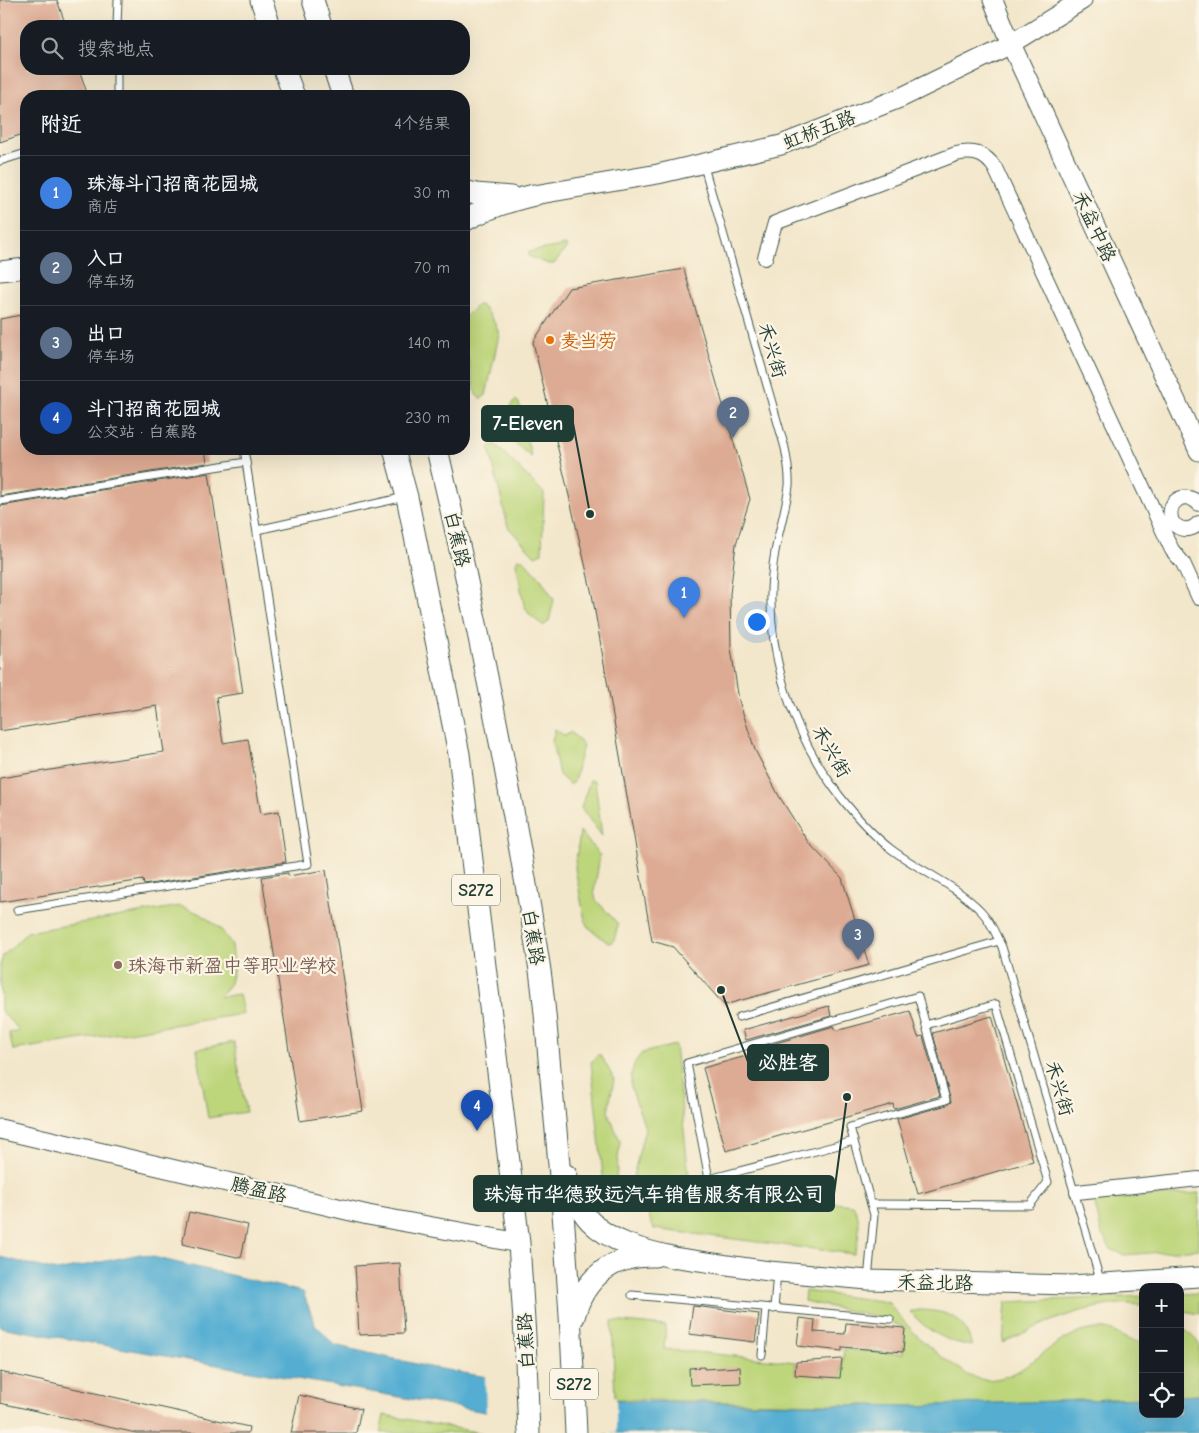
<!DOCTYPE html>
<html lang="zh">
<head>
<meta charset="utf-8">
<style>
  body { margin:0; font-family:"Comic Neue","LXGW WenKai TC",sans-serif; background:#20242c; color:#f1f3f6 }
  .controls { position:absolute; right:15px; bottom:15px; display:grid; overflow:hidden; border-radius:10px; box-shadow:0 5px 20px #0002 }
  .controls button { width:45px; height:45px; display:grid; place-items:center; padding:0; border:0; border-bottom:1px solid #363941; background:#171b24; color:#f1f3f6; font:25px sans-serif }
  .you { position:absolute; left:756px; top:621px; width:18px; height:18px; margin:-12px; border:4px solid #fff; border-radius:50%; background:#1a73e8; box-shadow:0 0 0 8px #1a73e833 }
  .badge { display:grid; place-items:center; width:32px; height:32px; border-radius:50%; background:#1f6fb2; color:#fff; font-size:16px; font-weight:700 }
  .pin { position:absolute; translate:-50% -41px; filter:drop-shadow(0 1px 2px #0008) }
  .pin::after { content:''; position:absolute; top:26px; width:18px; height:15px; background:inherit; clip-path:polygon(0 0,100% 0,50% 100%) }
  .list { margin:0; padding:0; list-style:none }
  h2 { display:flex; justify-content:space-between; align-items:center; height:65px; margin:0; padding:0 20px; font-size:21px }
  h2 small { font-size:16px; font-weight:400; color:#9ea1a6 }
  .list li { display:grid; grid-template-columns:32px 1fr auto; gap:15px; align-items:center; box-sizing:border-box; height:75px; padding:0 20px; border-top:1px solid #363941 }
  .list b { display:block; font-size:19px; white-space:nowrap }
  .list p { margin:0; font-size:16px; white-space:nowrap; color:#9ea1a6 }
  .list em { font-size:16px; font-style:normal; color:#9ea1a6 }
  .icon { flex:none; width:28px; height:28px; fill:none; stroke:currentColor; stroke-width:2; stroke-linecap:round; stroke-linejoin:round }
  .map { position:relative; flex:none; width:1199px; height:1433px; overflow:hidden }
  .search { position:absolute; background:#171b24; box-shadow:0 5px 20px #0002; left:20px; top:20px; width:450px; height:55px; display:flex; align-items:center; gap:12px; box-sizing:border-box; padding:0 18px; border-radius:20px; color:#9ea1a6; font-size:19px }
  .panel { position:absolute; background:#171b24; box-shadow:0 5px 20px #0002; left:20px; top:90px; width:450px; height:365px; border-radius:20px }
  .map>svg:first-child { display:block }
  .green { fill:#bdd67b; stroke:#6e8a58 }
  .water { fill:#54aed2; stroke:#3a7683 }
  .pier { fill:#f3e7cb }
  .building { fill:#ddaa93 }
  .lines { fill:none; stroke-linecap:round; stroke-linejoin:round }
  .lane-casing { stroke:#3f564b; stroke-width:9 }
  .street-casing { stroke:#3f564b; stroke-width:16 }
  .secondary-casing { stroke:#3f564b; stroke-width:21 }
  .primary-casing { stroke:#3f564b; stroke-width:23 }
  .lane { stroke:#fff; stroke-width:7 }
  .street { stroke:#fff; stroke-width:14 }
  .secondary { stroke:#fff; stroke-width:19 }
  .primary { stroke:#fff; stroke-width:21 }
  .food-dot { fill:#e8710a; stroke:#fcf5e5; stroke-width:2 }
  .education-dot { fill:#8d6e63; stroke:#fcf5e5; stroke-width:2 }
  .labels { text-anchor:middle; stroke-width:4.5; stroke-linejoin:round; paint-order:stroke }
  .shield { fill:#fcf5e5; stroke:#617469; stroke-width:1 }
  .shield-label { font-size:18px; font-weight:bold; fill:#1f3d34 }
  .street-label { font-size:19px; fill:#1f3d34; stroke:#fcf5e5 }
  .food-label { font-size:19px; fill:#c56008; stroke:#fcf5e5; text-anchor:start }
  .education-label { font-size:19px; fill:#785e54; stroke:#fcf5e5; text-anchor:start }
  .leader { fill:none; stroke:#1f3d34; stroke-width:2 }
  .callout-dot { fill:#1f3d34; stroke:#fcf5e5; stroke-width:2 }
  .callout { fill:#1f3d34; stroke:#1f3d34; stroke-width:2 }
  .callout-label { font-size:20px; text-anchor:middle; font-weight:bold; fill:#fff }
</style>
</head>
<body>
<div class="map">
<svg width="1199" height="1433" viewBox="0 0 1199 1433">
  <rect width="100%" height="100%" fill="#fcf5e5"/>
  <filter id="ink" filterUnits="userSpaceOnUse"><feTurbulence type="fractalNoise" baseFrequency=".02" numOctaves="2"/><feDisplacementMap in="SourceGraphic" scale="10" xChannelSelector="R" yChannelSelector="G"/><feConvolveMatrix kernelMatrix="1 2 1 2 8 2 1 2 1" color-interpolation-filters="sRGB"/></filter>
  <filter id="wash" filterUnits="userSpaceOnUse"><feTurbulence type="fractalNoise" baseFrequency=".0096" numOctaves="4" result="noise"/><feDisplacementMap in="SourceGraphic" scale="20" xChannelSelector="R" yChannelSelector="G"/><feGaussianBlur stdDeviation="1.12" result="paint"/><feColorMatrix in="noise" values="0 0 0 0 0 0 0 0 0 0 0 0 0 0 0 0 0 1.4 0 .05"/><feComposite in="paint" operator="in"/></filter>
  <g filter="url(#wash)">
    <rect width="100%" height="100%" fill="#f3e7cb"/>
    <g class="green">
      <polygon points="566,245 567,247 554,264 548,264 528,256 529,252"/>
      <path d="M 477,305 L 480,305 C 488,310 497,325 499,335 L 486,395 L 481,399 L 476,395 L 464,341 L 464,318 Z"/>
      <path d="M 515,400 L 519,403 L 531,457 C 507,436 494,432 515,400 Z"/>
      <polygon points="492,445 496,445 544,493 542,553 535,556 508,527 489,448"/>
      <polygon points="518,559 523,559 541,579 554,600 549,621 545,625 542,625 529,614 524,605 516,563"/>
      <polygon points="555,729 565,736 571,732 583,745 574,782 572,784 569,784 559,775 552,742"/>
      <polygon points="590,780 595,781 602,836 581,808"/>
      <polygon points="580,831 600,856 594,892 596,900 618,924 614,941 611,943 607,942 587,926 584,916 575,868"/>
      <polygon points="180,906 201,914 220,928 232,945 234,966 230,983 220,997 239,994 243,1014 13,1050 9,1033 20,1031 1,1011 0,965 3,956 27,932"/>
      <polygon points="234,1042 246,1112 208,1118 197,1049"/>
      <path d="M 675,1045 L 690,1187 L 853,1205 C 862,1219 860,1238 854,1254 L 654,1229 L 633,1177 L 645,1128 L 631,1087 L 631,1074 L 635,1062 L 642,1053 Z"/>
      <polygon points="598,1055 601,1055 614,1079 608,1112 620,1141 613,1207 611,1209 605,1196 591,1062"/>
      <polygon points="1199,1193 1199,1249 1124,1255 1117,1252 1111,1249 1102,1235 1094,1200"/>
      <path d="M 805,1291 L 888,1302 C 908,1328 931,1352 960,1369 C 964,1372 968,1376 973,1377 C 987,1383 1007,1378 1020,1370 C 1040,1357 1058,1339 1081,1332 C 1089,1330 1096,1328 1104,1329 C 1118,1330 1128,1345 1143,1341 L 1143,1398 L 910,1406 L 615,1399 L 612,1321 L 666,1326 L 664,1349 L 796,1362 L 795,1373 L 841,1376 L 844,1349 L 903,1354 L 905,1328 L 881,1318 L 804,1301 Z"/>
      <polygon points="1199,1293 1199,1314 1180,1310 1180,1294"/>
      <path d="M 1143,1296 L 1143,1305 C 1135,1305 1127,1303 1120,1304 C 1079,1307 1039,1325 1003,1343 L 1006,1302 Z"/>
      <path d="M 919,1310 C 949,1311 964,1317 972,1346 C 945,1341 930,1333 910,1312 Z"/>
      <polygon points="1180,1328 1188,1332 1199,1343 1199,1395 1180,1396"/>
      <polygon points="384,1415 482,1433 380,1433"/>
    </g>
    <polygon class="water" points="140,1254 303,1292 315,1324 334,1345 429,1367 625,1401 910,1406 1143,1398 1143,1414 1180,1414 1180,1396 1199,1395 1199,1433 605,1433 0,1327 0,1257 57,1271"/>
    <polygon class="pier" points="485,1374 616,1397 616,1433 590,1433 486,1415"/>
    <g id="blocks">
      <g class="building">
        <polygon points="0,0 57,0 66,26 26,26 26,69 79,69 88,96 26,96 26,133 0,142"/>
        <polygon points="684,269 750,499 736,544 730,594 731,648 739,701 755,750 779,796 808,842 842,878 869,965 724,1005 673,947 652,941 592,594 533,342 569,288"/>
        <polygon points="26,314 26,449 205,449 207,463 0,496 0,319"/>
        <polygon points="209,473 243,693 216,697 223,743 248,739 261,814 279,811 286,862 144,885 143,880 0,902 0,778 164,752 157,706 0,731 0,506"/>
        <polygon points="326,870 363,1111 300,1121 262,877 288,873 288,876"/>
        <polygon points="829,1006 831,1016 746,1040 743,1030"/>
        <polygon points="910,1011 918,1037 923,1036 940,1096 894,1109 893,1104 726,1151 703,1068 750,1055 749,1051 834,1026 836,1031"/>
        <polygon points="992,1016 1033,1161 918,1194 897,1119 947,1105 951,1102 933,1033"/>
        <polygon points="189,1212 248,1225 241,1258 182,1244"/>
        <polygon points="400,1263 404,1333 359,1335 355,1266"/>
        <polygon points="693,1306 759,1314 755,1342 689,1334"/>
        <polygon points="800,1318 815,1320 814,1332 845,1334 846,1323 905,1328 903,1352 842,1347 842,1351 797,1346"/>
        <polygon points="842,1359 840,1378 795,1375 796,1362"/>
        <polygon points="704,1367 704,1369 740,1367 741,1383 690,1385 689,1368"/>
        <polygon points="0,1372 249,1427 248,1433 136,1433 0,1403"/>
        <polygon points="299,1395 361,1409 356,1433 291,1433"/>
      </g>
    </g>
  </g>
  <g filter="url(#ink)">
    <use href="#blocks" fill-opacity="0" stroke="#3f564b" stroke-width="1"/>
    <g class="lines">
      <g class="lane-casing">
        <g id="lane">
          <polyline points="117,26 118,0"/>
          <polyline points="117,96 117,69"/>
          <polyline points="0,161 26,153"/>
          <path d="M 703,163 L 785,448 C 787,460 790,473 789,486 C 786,508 779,530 775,552 C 760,636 788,728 839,795 C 854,814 871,834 891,849 C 920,871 956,885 981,911 C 991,921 996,935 1002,947 L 1101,1283"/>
          <polyline points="0,501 246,462"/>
          <polyline points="257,530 405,497"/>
          <polyline points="17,910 308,864 244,449"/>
          <polyline points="739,1017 999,941"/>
          <polyline points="854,1141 709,1179 687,1063 918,996 946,1100 850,1127 874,1215 868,1280"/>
          <polyline points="871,1204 1030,1205 1048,1182 996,1004 926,1025"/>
          <polyline points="632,1295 890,1319"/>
          <polyline points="774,1309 777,1272"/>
          <polyline points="762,1355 766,1308"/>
        </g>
      </g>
      <g class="street-casing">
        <g id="street">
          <path d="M 765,258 L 775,223 L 956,154 C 973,150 985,153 995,168 L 1172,550 L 1183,563 L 1199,598"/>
          <path d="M 1199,504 C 1184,489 1165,502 1172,522 C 1180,531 1190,532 1199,523"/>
          <polyline points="1077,1192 1199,1179"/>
        </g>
      </g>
      <g class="secondary-casing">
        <g id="secondary">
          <polyline points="993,0 1011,44 1199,451"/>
          <polyline points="534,195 658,174 781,145 900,98 1011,44 1082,0"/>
          <polyline points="0,271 26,268"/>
          <polyline points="0,1129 368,1215 519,1243"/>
          <polyline points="672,1257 769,1271 868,1280 1071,1285 1199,1277"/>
        </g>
      </g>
      <g class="primary-casing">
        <g id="primary">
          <polyline points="261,0 270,26"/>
          <polyline points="313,0 321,26"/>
          <polyline points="284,69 294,96"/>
          <polyline points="334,69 343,96"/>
          <polyline points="464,191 476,194 511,197"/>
          <path d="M 464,221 C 486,208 509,201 534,195"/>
          <polyline points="394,449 407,497 459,754 519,1243 525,1337 529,1433"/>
          <path d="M 437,449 C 477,619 512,791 539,964 C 545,1002 547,1041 551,1079 C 563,1196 571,1315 576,1433"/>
          <path d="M 566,1175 C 572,1191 578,1208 590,1221 C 610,1242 644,1251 672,1257"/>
          <path d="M 574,1317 C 584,1278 613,1254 655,1256"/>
        </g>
      </g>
      <use href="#lane" class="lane"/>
      <use href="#street" class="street"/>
      <use href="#secondary" class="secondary"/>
      <use href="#primary" class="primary"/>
    </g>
  </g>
  <circle class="food-dot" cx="550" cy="340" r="5"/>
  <circle class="education-dot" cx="118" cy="965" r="5"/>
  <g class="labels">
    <g class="shield">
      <rect x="452" y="874.5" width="48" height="31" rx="4"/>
      <rect x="550" y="1368.5" width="48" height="31" rx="4"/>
    </g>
    <g class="shield-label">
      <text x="476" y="896">S272</text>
      <text x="574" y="1390">S272</text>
    </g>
    <g class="street-label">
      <text transform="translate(819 129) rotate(-21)" y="7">虹桥五路</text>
      <text transform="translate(1095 226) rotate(65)" y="7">禾益中路</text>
      <text transform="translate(773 350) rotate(74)" y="7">禾兴街</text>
      <text transform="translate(458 539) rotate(77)" y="7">白蕉路</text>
      <text transform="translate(832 751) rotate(60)" y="7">禾兴街</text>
      <text transform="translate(534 937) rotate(81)" y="7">白蕉路</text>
      <text transform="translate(1060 1088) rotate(74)" y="7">禾兴街</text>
      <text transform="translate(259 1189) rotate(13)" y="7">腾盈路</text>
      <text transform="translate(935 1282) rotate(1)" y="7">禾益北路</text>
      <text transform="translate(525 1341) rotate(-93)" y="7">白蕉路</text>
    </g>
    <g class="food-label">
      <text x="560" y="347">麦当劳</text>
    </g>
    <g class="education-label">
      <text x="128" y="972">珠海市新盈中等职业学校</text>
    </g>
  </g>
  <path class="leader" d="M590 514L573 423M721 990L748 1062M847 1097L834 1194"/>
  <g class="callout-dot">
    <circle cx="590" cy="514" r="5"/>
    <circle cx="721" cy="990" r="5"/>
    <circle cx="847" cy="1097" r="5"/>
  </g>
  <g class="callout">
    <rect x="482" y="406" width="91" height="35" rx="5"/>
    <rect x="748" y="1045" width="80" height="35" rx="5"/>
    <rect x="474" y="1176" width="360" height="35" rx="5"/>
  </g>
  <g class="callout-label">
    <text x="528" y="430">7-Eleven</text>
    <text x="788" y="1069">必胜客</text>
    <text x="654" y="1201">珠海市华德致远汽车销售服务有限公司</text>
  </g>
</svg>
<div class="controls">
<button>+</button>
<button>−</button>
<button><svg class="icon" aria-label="locate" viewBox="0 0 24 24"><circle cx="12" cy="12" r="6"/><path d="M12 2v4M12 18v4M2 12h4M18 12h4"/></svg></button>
</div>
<div class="you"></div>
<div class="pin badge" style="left:684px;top:618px;background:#3f7fe0">1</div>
<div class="pin badge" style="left:733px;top:438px;background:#5c6f8a">2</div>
<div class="pin badge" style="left:858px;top:960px;background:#5c6f8a">3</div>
<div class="pin badge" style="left:477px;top:1131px;background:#1a4fb4">4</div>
<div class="search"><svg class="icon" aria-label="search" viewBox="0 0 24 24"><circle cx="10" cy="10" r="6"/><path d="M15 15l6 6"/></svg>搜索地点</div>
<section class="panel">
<h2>附近<small>4个结果</small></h2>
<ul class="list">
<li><span class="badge" style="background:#3f7fe0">1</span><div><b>珠海斗门招商花园城</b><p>商店</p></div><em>30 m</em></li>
<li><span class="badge" style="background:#5c6f8a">2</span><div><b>入口</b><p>停车场</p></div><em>70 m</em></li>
<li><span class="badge" style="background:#5c6f8a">3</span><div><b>出口</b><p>停车场</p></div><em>140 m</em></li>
<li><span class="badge" style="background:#1a4fb4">4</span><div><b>斗门招商花园城</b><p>公交站 · 白蕉路</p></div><em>230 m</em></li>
</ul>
</section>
</div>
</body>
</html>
